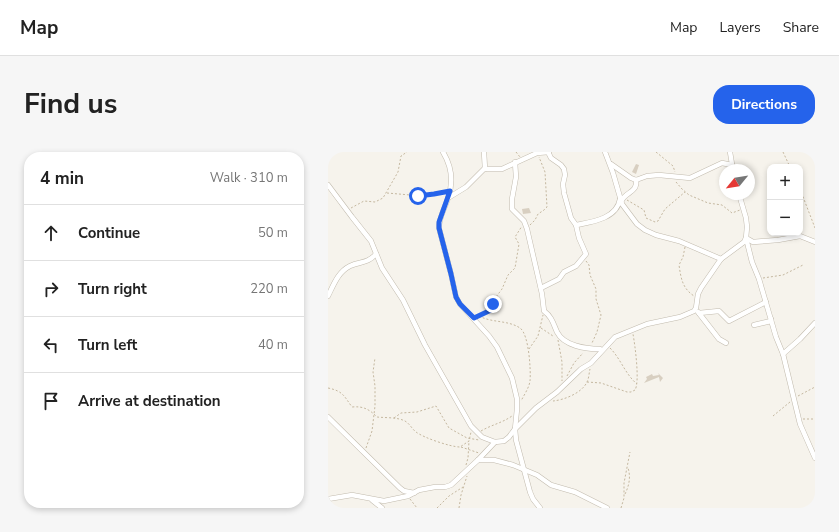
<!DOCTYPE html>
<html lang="en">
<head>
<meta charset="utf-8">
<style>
  body { margin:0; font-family:"Nunito Sans",sans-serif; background:#f6f6f6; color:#222 }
  .controls { position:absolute; right:12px; top:12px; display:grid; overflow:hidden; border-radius:8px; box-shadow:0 2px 6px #0003 }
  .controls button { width:36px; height:36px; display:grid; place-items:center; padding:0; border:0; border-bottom:1px solid #e0e0e0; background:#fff; color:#222; font:20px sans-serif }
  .compass { position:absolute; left:391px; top:12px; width:36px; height:36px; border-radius:50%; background:#fff; box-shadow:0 2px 6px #0003; rotate:240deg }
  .stop { position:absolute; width:12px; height:12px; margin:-9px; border:3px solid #2563eb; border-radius:50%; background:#fff }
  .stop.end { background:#2563eb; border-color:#fff; box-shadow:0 1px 4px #0008 }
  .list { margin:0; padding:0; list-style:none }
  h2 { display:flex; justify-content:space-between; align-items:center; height:52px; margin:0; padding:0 16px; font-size:17px }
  h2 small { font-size:13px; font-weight:400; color:#767676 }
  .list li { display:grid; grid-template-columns:26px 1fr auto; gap:12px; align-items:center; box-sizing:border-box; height:56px; padding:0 16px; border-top:1px solid #e0e0e0 }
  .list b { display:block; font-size:15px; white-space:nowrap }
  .list em { font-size:13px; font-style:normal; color:#767676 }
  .icon { flex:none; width:22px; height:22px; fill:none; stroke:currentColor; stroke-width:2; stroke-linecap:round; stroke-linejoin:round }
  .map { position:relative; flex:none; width:487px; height:356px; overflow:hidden; border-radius:16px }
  header { display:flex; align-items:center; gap:24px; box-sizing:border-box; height:56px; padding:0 20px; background:#fff; border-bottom:1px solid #e0e0e0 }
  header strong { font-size:19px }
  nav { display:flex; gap:22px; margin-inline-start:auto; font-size:14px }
  .intro { display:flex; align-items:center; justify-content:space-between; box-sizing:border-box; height:96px; padding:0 24px }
  h1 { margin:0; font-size:28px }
  .button { padding:10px 18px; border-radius:16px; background:#2563eb; color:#fff; font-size:14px; font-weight:700 }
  main { display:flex; gap:24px; padding:0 24px }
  aside { flex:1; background:#fff; border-radius:16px; box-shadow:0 2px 6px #0003 }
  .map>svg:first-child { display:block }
  .building { fill:#d8cfc1 }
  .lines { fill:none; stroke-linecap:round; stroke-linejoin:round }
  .street-casing { stroke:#c2bbae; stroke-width:5.5 }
  .path { stroke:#c4b79f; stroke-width:1; stroke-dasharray:2 2; stroke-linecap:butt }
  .street { stroke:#fff; stroke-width:4.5 }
  .route { stroke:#2563eb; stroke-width:5 }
</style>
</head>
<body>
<header>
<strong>Map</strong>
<nav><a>Map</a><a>Layers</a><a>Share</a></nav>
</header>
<div class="intro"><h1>Find us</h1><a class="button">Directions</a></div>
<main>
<aside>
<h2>4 min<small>Walk · 310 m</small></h2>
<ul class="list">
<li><svg class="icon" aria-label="ahead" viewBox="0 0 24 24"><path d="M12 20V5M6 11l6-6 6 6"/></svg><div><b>Continue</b></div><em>50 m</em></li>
<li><svg class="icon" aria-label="right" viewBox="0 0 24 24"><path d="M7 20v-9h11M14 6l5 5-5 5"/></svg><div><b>Turn right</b></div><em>220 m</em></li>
<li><svg class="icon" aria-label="left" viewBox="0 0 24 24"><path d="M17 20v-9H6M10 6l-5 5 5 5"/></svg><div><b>Turn left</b></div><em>40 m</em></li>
<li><svg class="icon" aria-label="arrive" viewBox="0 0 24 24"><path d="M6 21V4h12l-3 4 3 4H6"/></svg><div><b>Arrive at destination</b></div></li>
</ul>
</aside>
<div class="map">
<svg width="487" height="356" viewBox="0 0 487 356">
  <rect width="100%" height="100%" fill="#f6f3ec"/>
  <g class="building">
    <polygon points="308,12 311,13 308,22 304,20"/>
    <polygon points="201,56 203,61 195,62 194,57"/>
    <polygon points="330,221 335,226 332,230 331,225 316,231 319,227 318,225 324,222 325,224 331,223"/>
  </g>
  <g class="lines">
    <g class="street-casing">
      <g id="street">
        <path d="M 115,0 C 124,15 126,29 120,46 C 117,56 111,65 111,76 L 123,122 L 128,145 L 132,152 L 161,184 L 169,195 L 184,226 L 189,247 L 189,257 L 187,277 L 188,288 L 202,340 L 205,347 L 212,356"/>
        <polyline points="156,0 157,17"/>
        <polyline points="277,0 285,21 294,52 309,72 317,78 328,83 351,89 393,107"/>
        <polyline points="402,0 405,18"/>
        <path d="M 187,10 L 188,25 L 184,47 L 184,57 L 196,69 L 199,77 L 214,142 L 216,159 C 224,165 225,171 229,180 C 236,194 258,197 272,197"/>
        <polyline points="283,12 303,26 308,28 319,24 331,23 362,26 394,11 404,13"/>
        <polyline points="0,33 24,65 43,89 54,116 75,148 97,193 143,274 154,285 167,290"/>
        <polyline points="411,42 418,66 419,75 418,86 424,110 431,127 448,185 455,202 472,272 487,306"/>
        <polyline points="120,46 138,35 156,17 174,17 209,1 221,0"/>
        <path d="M 248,73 C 263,70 289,67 292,47 L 294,48 C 298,40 310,40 308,28"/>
        <polyline points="213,136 231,127 236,120 248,114 258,102 251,86 248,73 243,66 236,41 235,32 237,23 236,17 233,13 223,6 220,0"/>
        <path d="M 0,144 C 6,132 10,120 22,114 C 33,109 39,112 48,102"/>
        <polyline points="370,160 391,187 398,191"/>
        <polyline points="371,161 391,159 401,169 438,150"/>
        <polyline points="426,173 443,169 443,167"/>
        <polyline points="455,202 472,187 487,171"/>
        <polyline points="0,265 72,336 76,339 86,341"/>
        <polyline points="150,308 166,308 185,313 209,323 223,333 247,340 279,356"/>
        <polyline points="0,347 24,343 56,349 80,344 91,338 107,335 117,335 123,333 150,308 167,290 176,289 181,285 187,277 208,256 229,240 253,217 263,211 287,185 319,172 352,165 366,159 368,156 370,142 373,136 393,107 416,90 418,86 425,90 450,88 472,84 487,90"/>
        <polyline points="44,348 54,356"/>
      </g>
    </g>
    <g class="path">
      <polyline points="188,0 192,5"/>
      <polyline points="328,0 345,14 347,20"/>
      <polyline points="455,0 462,15"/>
      <polyline points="348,30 354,37 361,43 380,51 394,53 404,61 412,58"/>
      <polyline points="472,37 487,76"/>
      <polyline points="59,41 94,44 117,40"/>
      <polyline points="299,48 316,58 318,66 327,70 330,69 337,57 357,40"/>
      <polyline points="23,56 36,49 47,50 55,46 70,20 73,4 79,0"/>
      <polyline points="202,73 207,68 210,62 216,58 219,55 217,20 211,5"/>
      <path d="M 357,95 L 355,105 L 351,113 C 353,126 354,136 366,144"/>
      <polyline points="258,109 261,113 262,123 268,137 268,147 273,163 269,180 264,191"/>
      <polyline points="435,126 455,123 475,113"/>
      <path d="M 151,164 C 164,171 180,168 192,176 C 201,182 203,219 202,229 C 201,236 196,243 193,249"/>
      <polyline points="152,164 164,158 165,149 174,137 180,123 187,116 191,92 187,85 194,74"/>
      <polyline points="213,176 225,184"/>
      <polyline points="230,188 234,210 234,229"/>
      <path d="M 282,196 C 293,207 297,222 309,232"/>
      <polyline points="201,197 210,184 215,163"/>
      <polyline points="239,224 246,211 255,201"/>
      <path d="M 259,230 L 273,231 L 299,240 L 303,240 L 307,238 C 312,230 307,193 305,182"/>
      <path d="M 0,236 C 15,239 16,244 24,255 C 35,254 41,257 49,265 C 58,266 69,265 77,269 C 82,272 84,277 88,280 C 96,286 123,295 132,295 L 141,289 L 143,280"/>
      <polyline points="470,244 487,235"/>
      <path d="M 225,249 C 236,248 254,241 259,230 C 261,226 261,221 262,217"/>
      <polyline points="445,264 462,250"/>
      <polyline points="66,266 73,261 89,260 108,254 121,276 139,286 151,288"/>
      <polyline points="475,267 487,267"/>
      <path d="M 153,279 C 163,273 174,271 184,264"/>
      <polyline points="133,295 151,301"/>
      <polyline points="38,296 44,279 47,254 47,234 45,220 47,206"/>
      <polyline points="138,313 140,306 141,289"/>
      <path d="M 297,342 C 301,334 303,325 300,316"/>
      <polyline points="82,347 89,356"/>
      <polyline points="109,356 121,344 135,335"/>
      <polyline points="131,356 133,343 139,324"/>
      <polyline points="293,356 296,346 296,331 302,300"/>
    </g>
    <use href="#street" class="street"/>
  </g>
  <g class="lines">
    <polyline class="route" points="90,44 106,42 122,39 111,70 111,76 123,122 128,145 132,152 146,166 163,158 165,152"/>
  </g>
</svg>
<div class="controls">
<button>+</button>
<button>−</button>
</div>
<svg class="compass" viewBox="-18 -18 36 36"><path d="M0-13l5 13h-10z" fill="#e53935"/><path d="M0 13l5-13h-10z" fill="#767676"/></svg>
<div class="stop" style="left:90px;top:44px"></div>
<div class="stop end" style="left:165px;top:152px"></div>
</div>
</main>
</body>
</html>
